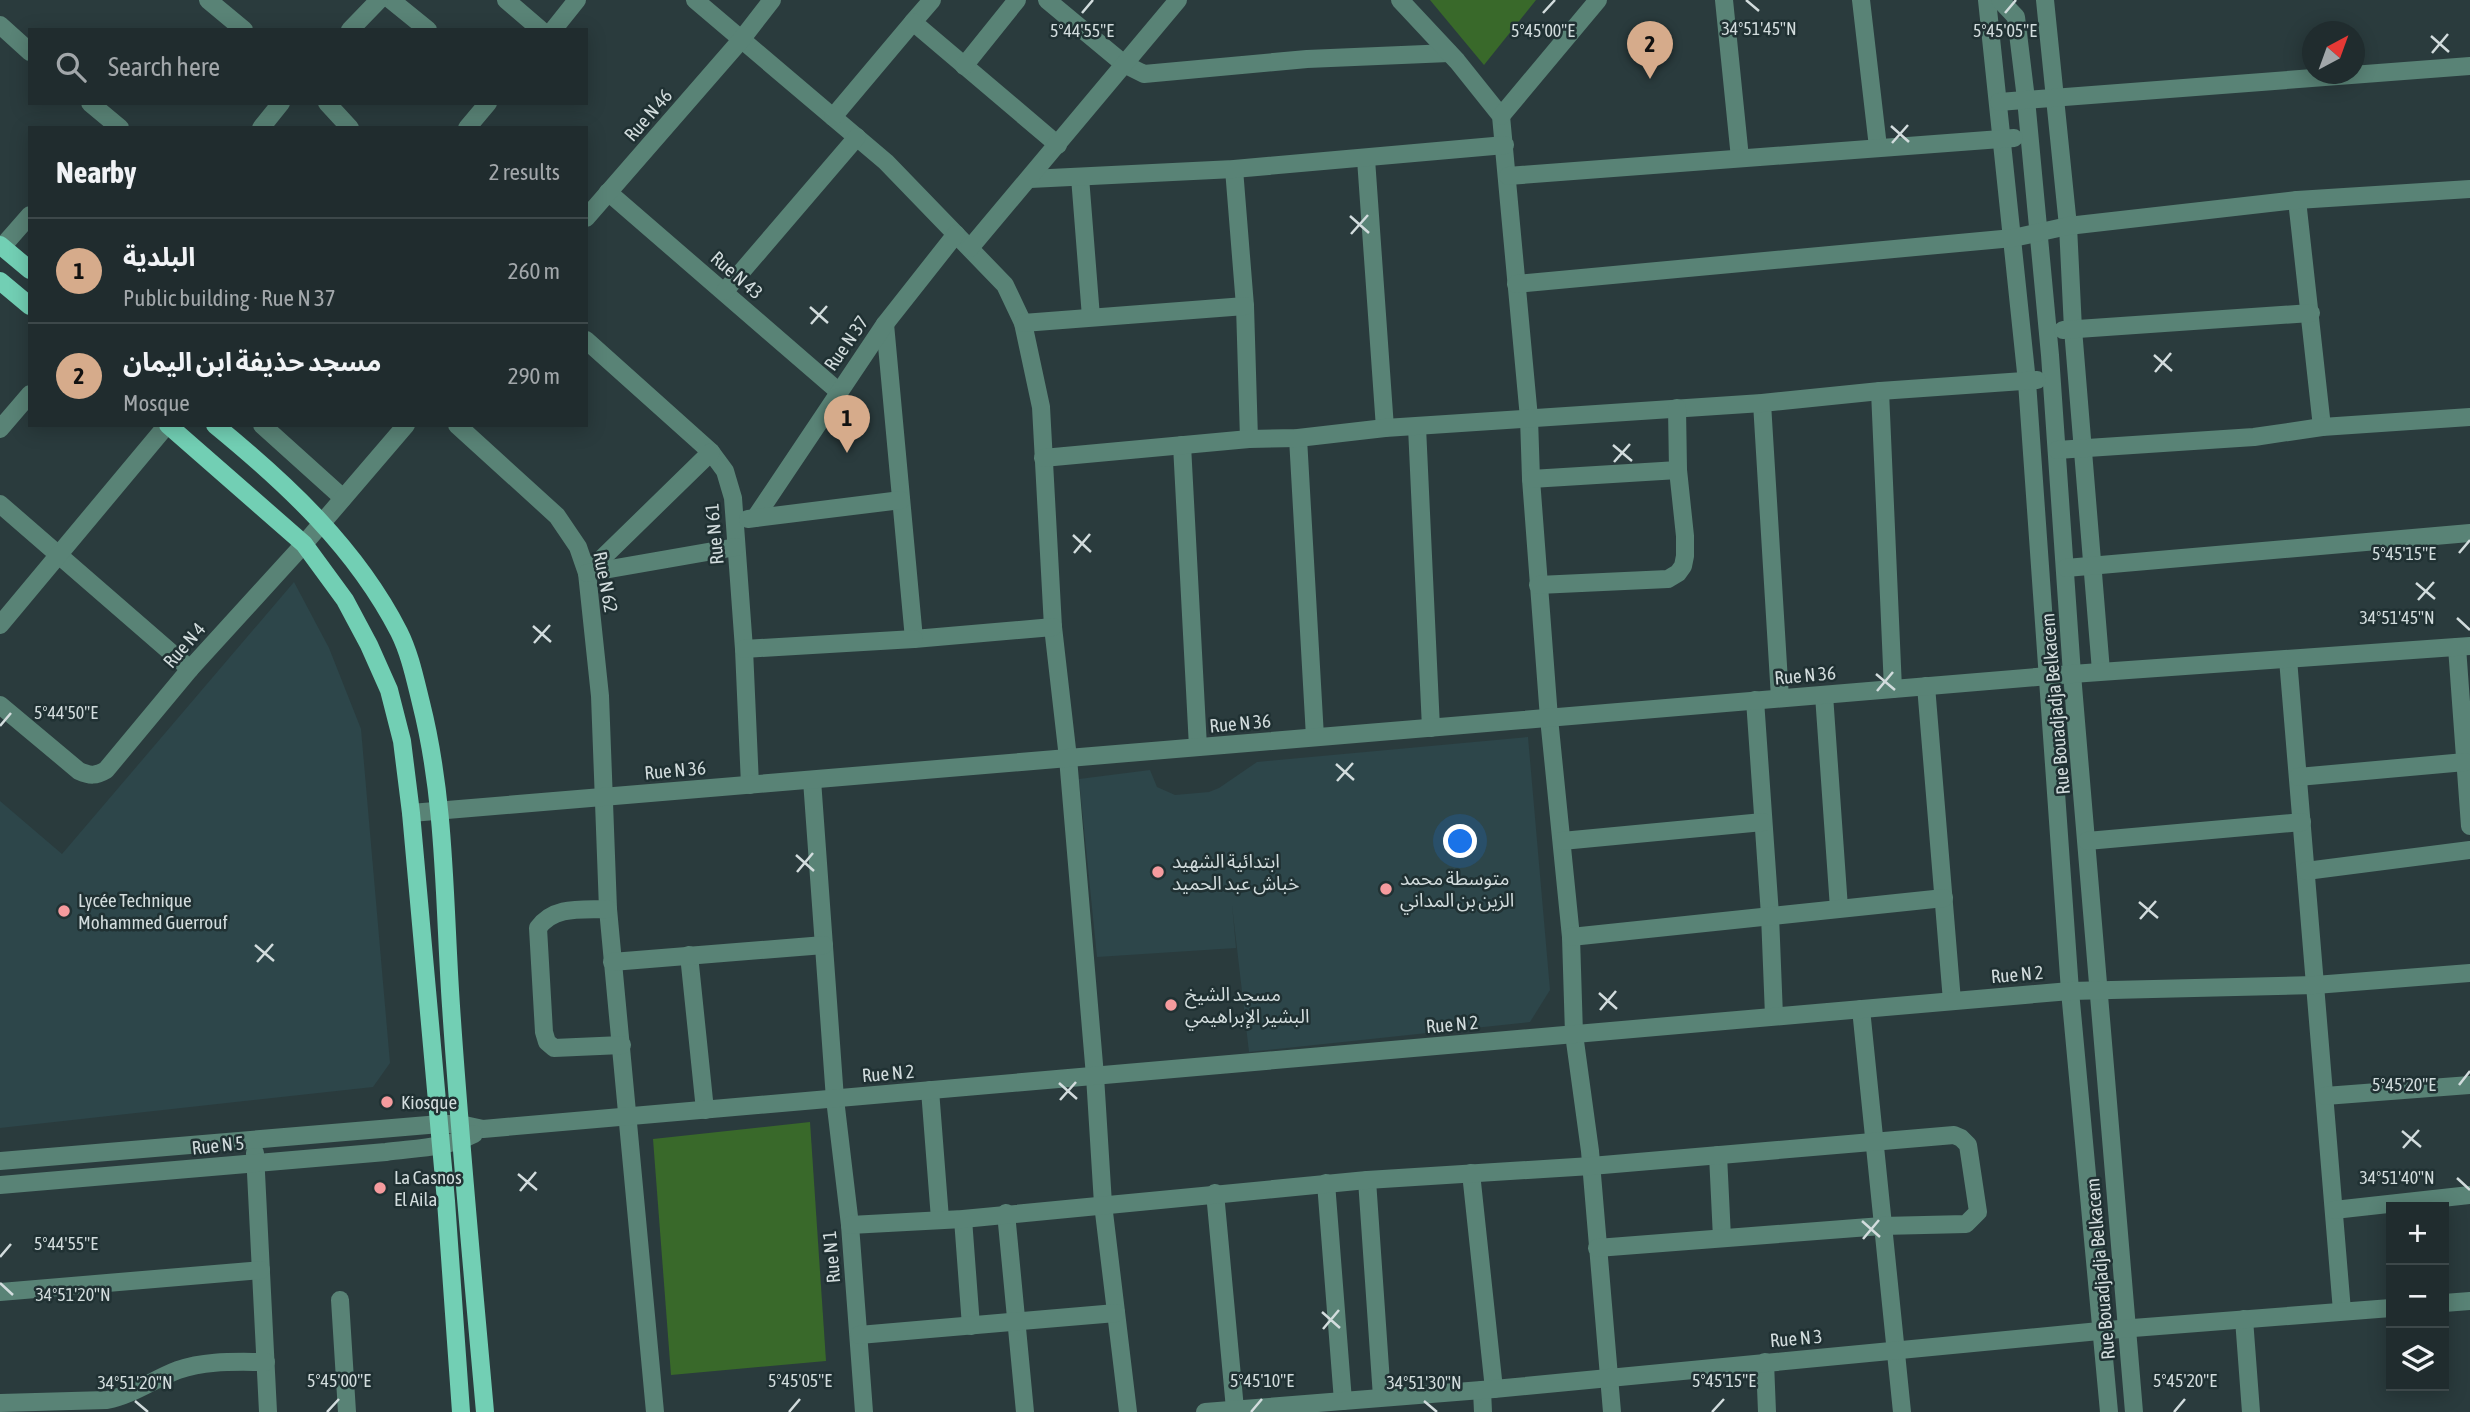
<!DOCTYPE html>
<html lang="en">
<head>
<meta charset="utf-8">
<style>
  body { margin:0; font-family:"Asap Condensed","Noto Sans Arabic",sans-serif; background:#283436; color:#f1f3f6 }
  .controls { position:absolute; right:21px; bottom:21px; display:grid; overflow:hidden; border-radius:0px; box-shadow:0 4px 18px #0003 }
  .controls button { width:63px; height:63px; display:grid; place-items:center; padding:0; border:0; border-bottom:2px solid #3d484a; background:#202c2e; color:#f1f3f6; font:35px sans-serif }
  .compass { position:absolute; left:2302px; top:21px; width:63px; height:63px; border-radius:50%; background:#202c2e; box-shadow:0 4px 18px #0003; rotate:41deg }
  .you { position:absolute; left:1461px; top:842px; width:24px; height:24px; margin:-18px; border:5px solid #fff; border-radius:50%; background:#1a73e8; box-shadow:0 0 0 10px #1a73e833 }
  .badge { display:grid; place-items:center; width:46px; height:46px; border-radius:50%; background:#d6ab8b; color:#111; font-size:23px; font-weight:700 }
  .pin { position:absolute; translate:-50% -58px; filter:drop-shadow(0 2px 4px #0008) }
  .pin::after { content:''; position:absolute; top:37px; width:24px; height:21px; background:inherit; clip-path:polygon(0 0,100% 0,50% 100%) }
  .list { margin:0; padding:0; list-style:none }
  h2 { display:flex; justify-content:space-between; align-items:center; height:91px; margin:0; padding:0 28px; font-size:30px }
  h2 small { font-size:23px; font-weight:400; color:#a2a7aa }
  .list li { display:grid; grid-template-columns:46px 1fr auto; gap:21px; align-items:center; box-sizing:border-box; height:105px; padding:0 28px; border-top:2px solid #3d484a }
  .list b { display:block; font-size:26px; white-space:nowrap }
  .list p { margin:0; font-size:23px; white-space:nowrap; color:#a2a7aa }
  .list em { font-size:23px; font-style:normal; color:#a2a7aa }
  .icon { flex:none; width:38px; height:38px; fill:none; stroke:currentColor; stroke-width:2; stroke-linecap:round; stroke-linejoin:round }
  .map { position:relative; flex:none; width:2470px; height:1412px; overflow:hidden }
  .search { position:absolute; background:#202c2e; box-shadow:0 4px 18px #0003; left:28px; top:28px; width:560px; height:77px; display:flex; align-items:center; gap:18px; box-sizing:border-box; padding:0 24px; border-radius:0px; color:#a2a7aa; font-size:26px }
  .panel { position:absolute; background:#202c2e; box-shadow:0 4px 18px #0003; left:28px; top:126px; width:560px; height:301px; border-radius:0px }
  .map>svg:first-child { display:block }
  .built { fill:#2d464a }
  .green { fill:#39692a }
  .lines { fill:none; stroke-linecap:round; stroke-linejoin:round }
  .minor { stroke:#598376; stroke-width:18 }
  .major { stroke:#72cfb4; stroke-width:18 }
  .ticks { fill:none; stroke:#d2dcdd; stroke-width:2.5 }
  .poi-dot { fill:#f59b9e; stroke:#203133; stroke-width:2.5 }
  .labels { text-anchor:middle; stroke-width:5; stroke-linejoin:round; paint-order:stroke }
  .street-label { font-size:19px; fill:#d2dcdd; stroke:#203133 }
  .poi-label { font-size:19px; fill:#d2dcdd; stroke:#203133; text-anchor:start }
  .ticks-label { font-size:18px; text-anchor:middle; fill:#d2dcdd; stroke:#203133; stroke-width:5; stroke-linejoin:round; paint-order:stroke }
</style>
</head>
<body>
<div class="map">
<svg width="2470" height="1412" viewBox="0 0 2470 1412">
  <rect width="100%" height="100%" fill="#2a3b3d"/>
  <g class="built">
    <polygon points="294,582 329,648 361,729 390,1063 373,1087 0,1128 0,801 62,854"/>
    <polygon points="1528,737 1550,990 1530,1022 1249,1052 1232,905 1236,948 1097,957 1079,779 1150,770 1157,787 1175,795 1209,792 1219,788 1257,762"/>
  </g>
  <g class="green">
    <polygon points="1430,0 1536,0 1484,65"/>
    <polygon points="810,1122 826,1361 671,1375 653,1139"/>
  </g>
  <g class="lines">
    <g class="minor">
      <polyline points="208,0 244,30"/>
      <polyline points="391,0 428,30"/>
      <polyline points="506,0 541,30"/>
      <polyline points="695,0 886,162 1005,285 1023,323 1041,407 1053,627 1068,758 1095,1076 1103,1204 1128,1412"/>
      <polyline points="932,0 913,22 1058,145"/>
      <polyline points="1047,0 1124,64 1144,74 1307,59 1449,53"/>
      <polyline points="1400,0 1457,61 1501,116 1529,418 1531,479 1549,718 1571,937 1574,1034 1590,1151 1612,1412"/>
      <polyline points="1724,0 1740,158"/>
      <polyline points="1861,0 1878,147"/>
      <polyline points="1987,0 2027,382 2070,991 2109,1412"/>
      <polyline points="2000,0 2016,17 2026,99 2050,355 2072,674 2134,1412"/>
      <polyline points="2045,0 2068,226 2073,329 2101,671"/>
      <polyline points="0,25 30,52"/>
      <polyline points="350,30 379,0"/>
      <polyline points="553,30 577,0"/>
      <polyline points="964,66 1017,0"/>
      <polyline points="1999,102 2470,66"/>
      <polyline points="90,103 120,128"/>
      <polyline points="327,103 350,128"/>
      <polyline points="1501,116 1598,0"/>
      <polyline points="833,117 913,22"/>
      <polyline points="261,128 281,103"/>
      <polyline points="467,128 488,103"/>
      <polyline points="1366,159 1385,428"/>
      <polyline points="1234,169 1245,306 1249,439"/>
      <polyline points="1508,176 2014,138"/>
      <polyline points="1080,177 1091,317"/>
      <polyline points="1030,179 1234,169 1505,145"/>
      <polyline points="608,192 838,391"/>
      <polyline points="2297,200 2322,427"/>
      <polyline points="586,218 741,40 772,0"/>
      <polyline points="2,247 30,215"/>
      <polyline points="970,248 1178,0"/>
      <polyline points="1516,284 2013,238 2068,226 2297,200 2470,189"/>
      <polyline points="725,291 857,137"/>
      <polyline points="1023,323 1245,306"/>
      <polyline points="885,324 914,639 1053,627"/>
      <polyline points="2063,330 2311,313"/>
      <polyline points="586,340 711,452 725,471 733,498 744,649 750,785"/>
      <polyline points="1880,391 1893,689"/>
      <polyline points="1762,403 1780,698"/>
      <polyline points="262,425 343,498"/>
      <polyline points="457,425 557,516 578,547 587,573 600,696 608,909 655,1412"/>
      <polyline points="1417,427 1431,728"/>
      <polyline points="0,429 30,394"/>
      <polyline points="1298,438 1315,737"/>
      <polyline points="1182,445 1198,747"/>
      <polyline points="2057,450 2254,437 2322,427 2470,417"/>
      <polyline points="1043,458 1249,439 1298,438 1385,428 1762,403 1880,391 2037,380"/>
      <polyline points="1531,479 1678,470"/>
      <polyline points="0,504 190,669"/>
      <polyline points="755,518 885,324 956,234"/>
      <polyline points="748,519 901,500"/>
      <polyline points="2066,568 2470,533"/>
      <polyline points="587,573 711,452"/>
      <polyline points="587,573 736,547"/>
      <polyline points="1538,585 1668,579 1678,573 1683,566 1685,556 1685,536 1678,470 1677,408"/>
      <polyline points="0,625 167,425"/>
      <polyline points="2457,647 2470,826"/>
      <polyline points="744,649 914,639"/>
      <polyline points="2288,659 2342,1311"/>
      <polyline points="1926,686 1952,1001"/>
      <polyline points="1824,695 1839,908"/>
      <polyline points="1755,700 1770,915 1774,1016"/>
      <path d="M 0,705 L 79,771 C 90,776 96,776 106,770 L 190,669 L 304,544 L 406,425"/>
      <polyline points="2298,777 2465,762"/>
      <polyline points="812,780 835,1099 850,1225 864,1412"/>
      <polyline points="411,813 2072,674 2470,646"/>
      <polyline points="1562,841 1763,822"/>
      <polyline points="2087,841 2302,822"/>
      <polyline points="2306,871 2470,850"/>
      <path d="M 608,909 C 583,910 554,905 538,928 L 544,1032 L 547,1042 L 554,1048 L 622,1045"/>
      <polyline points="1571,937 1944,898"/>
      <polyline points="689,955 705,1110"/>
      <polyline points="612,962 824,945"/>
      <polyline points="1861,1009 1902,1412"/>
      <polyline points="930,1090 940,1219"/>
      <polyline points="2325,1096 2470,1085"/>
      <polyline points="255,1153 268,1412"/>
      <polyline points="1718,1155 1722,1238"/>
      <polyline points="0,1161 440,1124 460,1124 483,1129 2070,991 2315,985 2470,973"/>
      <polyline points="1471,1173 1494,1389"/>
      <polyline points="1367,1180 1382,1397"/>
      <polyline points="1326,1183 1343,1401"/>
      <path d="M 0,1185 L 386,1152 C 415,1148 447,1148 474,1134"/>
      <polyline points="1215,1193 1235,1409"/>
      <polyline points="2334,1210 2470,1195"/>
      <polyline points="1006,1213 1025,1412"/>
      <polyline points="963,1219 971,1326"/>
      <polyline points="850,1225 963,1219 1367,1180 1591,1166 1954,1135 1961,1138 1968,1145 1978,1212 1966,1224 1882,1226 1597,1248"/>
      <polyline points="0,1292 261,1270"/>
      <polyline points="340,1300 347,1412"/>
      <polyline points="2444,1303 2470,1301"/>
      <polyline points="2244,1319 2251,1412"/>
      <polyline points="859,1335 1116,1313"/>
      <polyline points="1765,1362 1767,1412"/>
      <polyline points="1482,1390 1483,1412"/>
      <path d="M 0,1403 L 107,1400 C 133,1395 154,1379 178,1370 C 206,1360 236,1362 266,1362"/>
      <polyline points="1205,1412 1494,1389 2120,1329 2391,1308"/>
    </g>
    <g class="major">
      <polyline points="0,245 30,270"/>
      <polyline points="0,281 30,306"/>
      <polyline points="168,425 304,544 345,600 369,645 389,690 402,741 411,813 446,1201 461,1412"/>
      <path d="M 215,425 C 287,484 356,548 399,632 C 410,654 415,679 421,703 C 446,802 444,905 451,1006 C 460,1142 473,1277 485,1412"/>
    </g>
  </g>
  <path class="ticks" d="M 1746,0 L 1759,11M 1082,13 L 1093,0M 1543,13 L 1555,0M 2005,13 L 2016,0M 2431,36 L 2449,52M 2432,53 L 2448,34M 1891,126 L 1909,142M 1892,143 L 1908,125M 1350,216 L 1369,233M 1351,234 L 1368,215M 810,307 L 828,323M 811,324 L 827,306M 2154,355 L 2172,371M 2155,372 L 2171,353M 1613,445 L 1632,461M 1614,462 L 1630,444M 1073,535 L 1091,552M 1074,553 L 1090,534M 2459,553 L 2470,540M 2416,583 L 2435,599M 2418,600 L 2434,582M 2457,618 L 2470,630M 533,626 L 551,642M 534,643 L 550,625M 1876,674 L 1895,690M 1877,691 L 1893,672M 0,726 L 11,713M 1336,764 L 1354,780M 1337,781 L 1353,763M 796,855 L 814,871M 797,872 L 813,853M 2139,902 L 2158,918M 2140,919 L 2156,901M 255,945 L 274,961M 257,962 L 273,944M 1599,993 L 1617,1009M 1600,1010 L 1616,991M 1059,1083 L 1077,1099M 2459,1085 L 2470,1071M 1060,1100 L 1076,1082M 2402,1131 L 2421,1147M 2403,1148 L 2419,1130M 518,1174 L 537,1190M 2457,1178 L 2470,1190M 520,1191 L 536,1172M 1862,1221 L 1880,1237M 1863,1239 L 1879,1220M 0,1257 L 11,1244M 0,1283 L 13,1295M 1322,1312 L 1340,1328M 1323,1329 L 1339,1310M 135,1401 L 148,1412M 1424,1401 L 1437,1412M 327,1412 L 339,1399M 789,1412 L 800,1399M 1251,1412 L 1262,1399M 1712,1412 L 1724,1399M 2174,1412 L 2185,1399"/>
  <g class="poi-dot">
    <circle cx="1158" cy="872" r="7"/>
    <circle cx="1386" cy="889" r="7"/>
    <circle cx="64" cy="911" r="7"/>
    <circle cx="1171" cy="1005" r="7"/>
    <circle cx="387" cy="1102" r="7"/>
    <circle cx="380" cy="1188" r="7"/>
  </g>
  <g class="labels">
    <g class="street-label">
      <text transform="translate(648 115) rotate(-49)" y="7">Rue N 46</text>
      <text transform="translate(737 275) rotate(41)" y="7">Rue N 43</text>
      <text transform="translate(846 343) rotate(-55)" y="7">Rue N 37</text>
      <text transform="translate(714 534) rotate(-95)" y="7">Rue N 61</text>
      <text transform="translate(606 582) rotate(79)" y="7">Rue N 62</text>
      <text transform="translate(184 645) rotate(-49)" y="7">Rue N 4</text>
      <text transform="translate(1805 675) rotate(-5)" y="7">Rue N 36</text>
      <text transform="translate(2055 704) rotate(-95)" y="7">Rue Bouadjadja Belkacem</text>
      <text transform="translate(1240 723) rotate(-5)" y="7">Rue N 36</text>
      <text transform="translate(675 770) rotate(-5)" y="7">Rue N 36</text>
      <text transform="translate(2017 974) rotate(-5)" y="7">Rue N 2</text>
      <text transform="translate(1452 1024) rotate(-5)" y="7">Rue N 2</text>
      <text transform="translate(888 1073) rotate(-5)" y="7">Rue N 2</text>
      <text transform="translate(218 1145) rotate(-6)" y="7">Rue N 5</text>
      <text transform="translate(831 1257) rotate(-95)" y="7">Rue N 1</text>
      <text transform="translate(2100 1269) rotate(-95)" y="7">Rue Bouadjadja Belkacem</text>
      <text transform="translate(1796 1338) rotate(-5)" y="7">Rue N 3</text>
    </g>
    <g class="poi-label">
      <text x="1172" y="868">ابتدائية الشهيد<tspan x="1172" dy="22">خباش عبد الحميد</tspan></text>
      <text x="1400" y="885">متوسطة محمد<tspan x="1400" dy="22">الزين بن المداني</tspan></text>
      <text x="78" y="907">Lycée Technique<tspan x="78" dy="22">Mohammed Guerrouf</tspan></text>
      <text x="1185" y="1001">مسجد الشيخ<tspan x="1185" dy="22">البشير الإبراهيمي</tspan></text>
      <text x="401" y="1109">Kiosque</text>
      <text x="394" y="1184">La Casnos<tspan x="394" dy="22">El Aila</tspan></text>
    </g>
  </g>
  <g class="ticks-label">
    <text x="1759" y="35">34°51'45"N</text>
    <text x="1082" y="37">5°44'55"E</text>
    <text x="1543" y="37">5°45'00"E</text>
    <text x="2005" y="37">5°45'05"E</text>
    <text x="2404" y="560">5°45'15"E</text>
    <text x="2397" y="624">34°51'45"N</text>
    <text x="66" y="719">5°44'50"E</text>
    <text x="2404" y="1091">5°45'20"E</text>
    <text x="2397" y="1184">34°51'40"N</text>
    <text x="66" y="1250">5°44'55"E</text>
    <text x="73" y="1301">34°51'20"N</text>
    <text x="339" y="1387">5°45'00"E</text>
    <text x="800" y="1387">5°45'05"E</text>
    <text x="1262" y="1387">5°45'10"E</text>
    <text x="1724" y="1387">5°45'15"E</text>
    <text x="2185" y="1387">5°45'20"E</text>
    <text x="135" y="1389">34°51'20"N</text>
    <text x="1424" y="1389">34°51'30"N</text>
  </g>
</svg>
<div class="controls">
<button>+</button>
<button>−</button>
<button><svg class="icon" aria-label="layers" viewBox="0 0 24 24"><path d="M12 4l9 5-9 5-9-5zM3 14l9 5 9-5"/></svg></button>
</div>
<svg class="compass" viewBox="-18 -18 36 36"><path d="M0-13l5 13h-10z" fill="#e53935"/><path d="M0 13l5-13h-10z" fill="#a2a7aa"/></svg>
<div class="you"></div>
<div class="pin badge" style="left:847px;top:453px">1</div>
<div class="pin badge" style="left:1650px;top:79px">2</div>
<div class="search"><svg class="icon" aria-label="search" viewBox="0 0 24 24"><circle cx="10" cy="10" r="6"/><path d="M15 15l6 6"/></svg>Search here</div>
<section class="panel">
<h2>Nearby<small>2 results</small></h2>
<ul class="list">
<li><span class="badge">1</span><div><b>البلدية</b><p>Public building · Rue N 37</p></div><em>260 m</em></li>
<li><span class="badge">2</span><div><b>مسجد حذيفة ابن اليمان</b><p>Mosque</p></div><em>290 m</em></li>
</ul>
</section>
</div>
</body>
</html>
